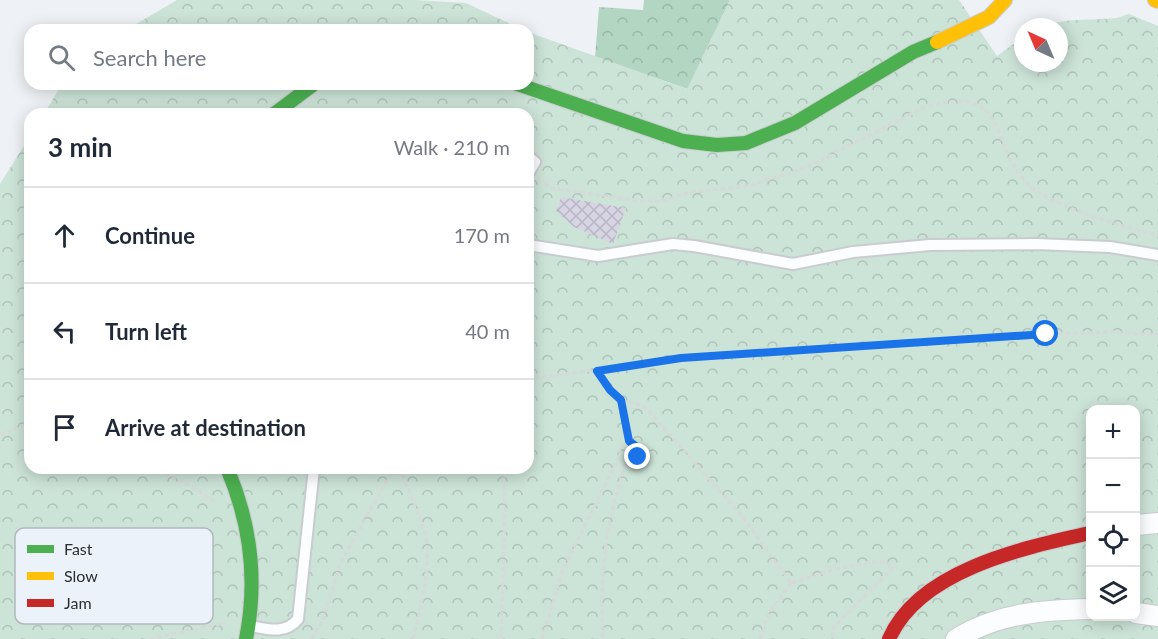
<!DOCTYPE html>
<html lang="en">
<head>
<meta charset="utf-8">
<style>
  body { margin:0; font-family:Lato,sans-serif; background:#f2f2f3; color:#1f2937 }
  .controls { position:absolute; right:18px; bottom:18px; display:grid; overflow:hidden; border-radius:12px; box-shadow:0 3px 15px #0003 }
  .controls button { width:54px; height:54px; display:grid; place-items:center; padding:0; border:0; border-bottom:2px solid #e0e1e3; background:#fff; color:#1f2937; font:30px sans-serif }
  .compass { position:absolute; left:1014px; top:18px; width:54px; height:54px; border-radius:50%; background:#fff; box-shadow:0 3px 15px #0003; rotate:316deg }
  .stop { position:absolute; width:18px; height:18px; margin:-14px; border:4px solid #1a73e8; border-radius:50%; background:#fff }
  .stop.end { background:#1a73e8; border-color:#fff; box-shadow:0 2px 6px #0008 }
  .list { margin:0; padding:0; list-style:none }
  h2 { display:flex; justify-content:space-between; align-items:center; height:78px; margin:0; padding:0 24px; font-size:26px }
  h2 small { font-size:20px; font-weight:400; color:#747a83 }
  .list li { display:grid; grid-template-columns:39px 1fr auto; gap:18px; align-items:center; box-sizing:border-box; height:96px; padding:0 24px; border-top:2px solid #e0e1e3 }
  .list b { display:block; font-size:22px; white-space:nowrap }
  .list em { font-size:20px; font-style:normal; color:#747a83 }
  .icon { flex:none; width:33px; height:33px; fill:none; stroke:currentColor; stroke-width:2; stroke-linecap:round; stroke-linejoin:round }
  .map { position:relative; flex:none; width:1158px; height:639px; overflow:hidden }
  .search { position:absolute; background:#fff; box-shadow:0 3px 15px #0003; left:24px; top:24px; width:510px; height:66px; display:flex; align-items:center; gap:15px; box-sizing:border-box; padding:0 21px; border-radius:18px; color:#747a83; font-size:22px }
  .panel { position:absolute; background:#fff; box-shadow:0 3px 15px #0003; left:24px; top:108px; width:510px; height:366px; border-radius:18px }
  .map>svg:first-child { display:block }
  .forest { fill:url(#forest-crowns) }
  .park { fill:url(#park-crowns); fill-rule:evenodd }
  .building { fill:url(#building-cross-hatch) }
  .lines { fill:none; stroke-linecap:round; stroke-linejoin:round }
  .lane-casing { stroke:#c9cccf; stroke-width:14 }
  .street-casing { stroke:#c9cccf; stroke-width:22 }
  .fast-casing { stroke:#c9cccf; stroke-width:16 }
  .slow-casing { stroke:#c9cccf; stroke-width:16 }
  .jam-casing { stroke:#c9cccf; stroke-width:16 }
  .path { stroke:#d6d8d9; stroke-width:3; stroke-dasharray:4.5 3; stroke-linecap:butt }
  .lane { stroke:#fcfdfe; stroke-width:10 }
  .street { stroke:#fcfdfe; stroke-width:20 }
  .fast { stroke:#4caf50; stroke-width:14 }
  .slow { stroke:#ffc107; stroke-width:14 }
  .jam { stroke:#c62828; stroke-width:14 }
  .route { stroke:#1a73e8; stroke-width:8 }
  .key { fill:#ebf2fa; stroke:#b2b8be; stroke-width:1.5 }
  .key-label { font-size:16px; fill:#2c2f32 }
</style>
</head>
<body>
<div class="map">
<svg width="1158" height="639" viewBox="0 0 1158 639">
  <defs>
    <pattern id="forest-crowns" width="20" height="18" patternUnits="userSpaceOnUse" patternTransform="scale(1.5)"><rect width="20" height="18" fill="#b2d6c2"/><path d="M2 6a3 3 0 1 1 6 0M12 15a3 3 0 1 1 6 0" fill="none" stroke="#99b8a7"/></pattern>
    <pattern id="park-crowns" width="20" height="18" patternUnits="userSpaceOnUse" patternTransform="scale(1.5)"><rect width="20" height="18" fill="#cce3d7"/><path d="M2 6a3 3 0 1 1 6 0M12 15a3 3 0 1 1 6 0" fill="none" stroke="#afc3b9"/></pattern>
    <pattern id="building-cross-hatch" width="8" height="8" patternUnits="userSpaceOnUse" patternTransform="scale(1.5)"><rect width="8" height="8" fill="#d7d5e3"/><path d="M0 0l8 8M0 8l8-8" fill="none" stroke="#b9b7c3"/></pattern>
  </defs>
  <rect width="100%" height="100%" fill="#eef2f6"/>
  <polygon class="forest" points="644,0 730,0 688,89 595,57 599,7 643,10"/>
  <g class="park">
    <polygon points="177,0 415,0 466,3 523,30 126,30"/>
    <path d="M 730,0 L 959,0 L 997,56 L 1023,37 L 1023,63 L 1059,63 L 1059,27 L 1041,27 C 1068,17 1089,21 1116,18 C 1119,18 1124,15 1129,14 L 1158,26 L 1158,639 L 0,639 L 0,184 L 30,136 L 30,468 L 528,468 L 528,114 L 44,114 L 62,84 L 528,84 L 528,32 L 687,89 ZM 1090,410 L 1136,410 L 1136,616 L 1090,616 Z"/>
  </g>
  <polygon class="building" points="561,197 626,208 613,244 574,227 556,211"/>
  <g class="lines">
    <g class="lane-casing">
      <g id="lane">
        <polyline points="528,156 535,162 528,174"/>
        <polyline points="528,245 598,256 673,244 694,246 793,264 853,252 930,245 1036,244 1110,247 1158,255"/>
        <path d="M 250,626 C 267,629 285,635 298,619 L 314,468"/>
      </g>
    </g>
    <g class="street-casing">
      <g id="street">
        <polyline points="1136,525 1158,523"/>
        <polyline points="1136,613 1158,616"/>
        <path d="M 956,639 C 998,613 1042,610 1090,609"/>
      </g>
    </g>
    <g class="fast-casing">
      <g id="fast">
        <polyline points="517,84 683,141 717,145 746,143 795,123 913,52 937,42"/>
        <polyline points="274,114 314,84"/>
        <path d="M 227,468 C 251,524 258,579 246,639"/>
      </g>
    </g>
    <g class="slow-casing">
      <g id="slow">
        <polyline points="1155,0 1158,1"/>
        <polyline points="937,42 989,17 1005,0"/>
      </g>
    </g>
    <g class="jam-casing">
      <path id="jam" d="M 889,639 C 919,570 1023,548 1090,533"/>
    </g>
    <g class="path">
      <path d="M 539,179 L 551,188 L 640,201 L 662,201 L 690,192 L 749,186 L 809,166 L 925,107 C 1015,81 985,149 1033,188 C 1059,208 1125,228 1158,235"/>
      <path d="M 597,371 C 603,381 610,392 620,398 C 629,404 639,402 648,410 L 742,516 L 791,583 L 832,570 L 870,562 L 886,562 L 893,568 L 833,628 L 832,639"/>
      <polyline points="528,376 536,378 681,358 736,354 1046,334 1113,332 1158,335"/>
      <polyline points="621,400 629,441"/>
      <polyline points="0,435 30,423"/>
      <polyline points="151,468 193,487 215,502"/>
      <path d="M 400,468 C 406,486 414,502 421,520 C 435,556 422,603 413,639"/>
      <polyline points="150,639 225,623"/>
      <polyline points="312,639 323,620 340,564 394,468"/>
      <polyline points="501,639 505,511 503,468"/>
      <path d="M 542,639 L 563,569 L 619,458 L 620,446 L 629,441 L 635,443 L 639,452 L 635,461 L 626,463 C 604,527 600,572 603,639"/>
      <polyline points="760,639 769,613 791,583"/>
    </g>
    <use href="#lane" class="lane"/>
    <use href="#street" class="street"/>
    <use href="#fast" class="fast"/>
    <use href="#slow" class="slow"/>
    <use href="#jam" class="jam"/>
  </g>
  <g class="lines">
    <polyline class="route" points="638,457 638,448 629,441 621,400 610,390 597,371 681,358 1046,334"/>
  </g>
  <rect x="15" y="528" width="198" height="96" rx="9" class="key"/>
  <rect x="27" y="545" width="27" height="8" fill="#4caf50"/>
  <rect x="27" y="572" width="27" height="8" fill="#ffc107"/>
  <rect x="27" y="599" width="27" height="8" fill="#c62828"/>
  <g class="key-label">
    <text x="64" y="555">Fast</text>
    <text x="64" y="582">Slow</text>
    <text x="64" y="609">Jam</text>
  </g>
</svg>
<div class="controls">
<button>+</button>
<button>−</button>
<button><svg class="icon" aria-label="locate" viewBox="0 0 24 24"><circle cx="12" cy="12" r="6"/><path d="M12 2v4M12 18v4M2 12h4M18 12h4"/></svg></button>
<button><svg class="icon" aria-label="layers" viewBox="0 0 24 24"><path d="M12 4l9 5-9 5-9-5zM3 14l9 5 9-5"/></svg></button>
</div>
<svg class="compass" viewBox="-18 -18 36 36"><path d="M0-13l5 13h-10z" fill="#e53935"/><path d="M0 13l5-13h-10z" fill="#747a83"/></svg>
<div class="stop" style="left:1046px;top:334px"></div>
<div class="stop end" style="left:638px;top:457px"></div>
<div class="search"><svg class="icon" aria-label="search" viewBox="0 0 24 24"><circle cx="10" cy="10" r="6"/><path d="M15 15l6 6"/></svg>Search here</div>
<section class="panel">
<h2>3 min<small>Walk · 210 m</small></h2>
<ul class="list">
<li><svg class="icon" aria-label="ahead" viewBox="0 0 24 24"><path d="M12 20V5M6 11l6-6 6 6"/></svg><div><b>Continue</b></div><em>170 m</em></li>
<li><svg class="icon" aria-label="left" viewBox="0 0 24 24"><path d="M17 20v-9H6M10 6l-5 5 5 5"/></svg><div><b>Turn left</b></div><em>40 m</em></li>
<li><svg class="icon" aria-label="arrive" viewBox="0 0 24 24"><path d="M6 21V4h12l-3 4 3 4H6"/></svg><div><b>Arrive at destination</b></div></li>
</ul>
</section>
</div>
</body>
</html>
